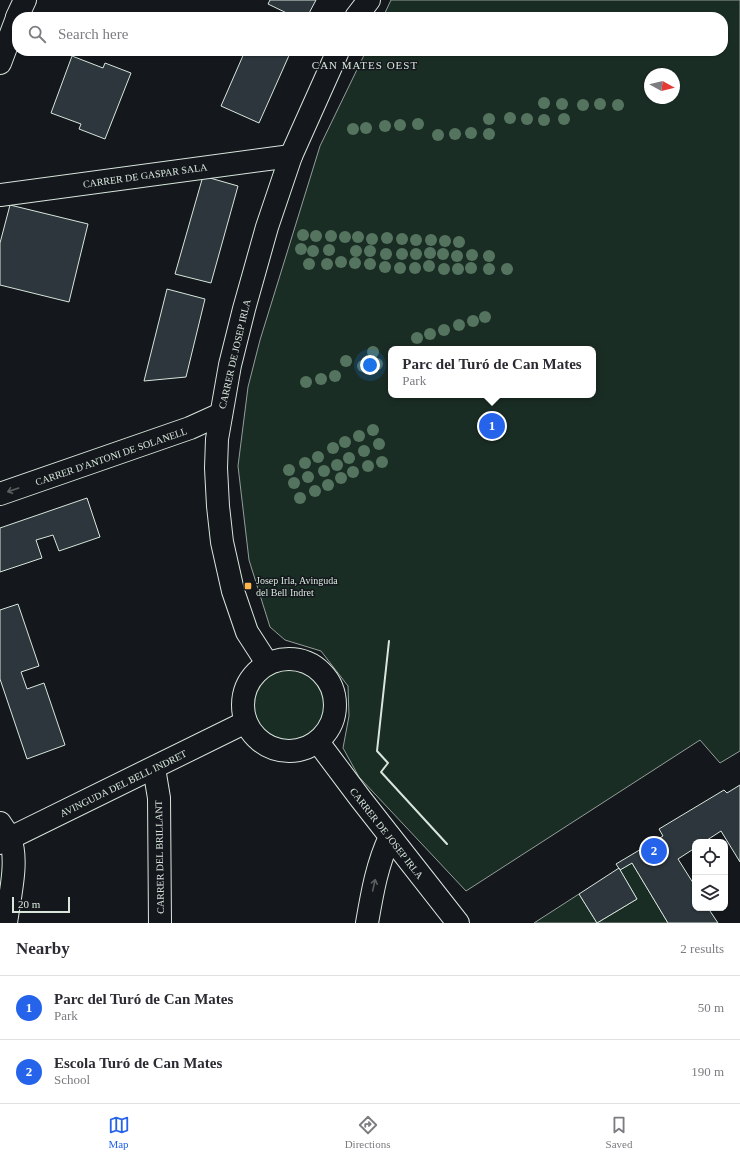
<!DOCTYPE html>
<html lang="en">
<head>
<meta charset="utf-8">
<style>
  body { margin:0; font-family:"Times New Roman",serif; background:#f2f2f3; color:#2b2b33 }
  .controls { position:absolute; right:12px; bottom:12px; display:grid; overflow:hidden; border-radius:8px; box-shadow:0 1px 3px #0004 }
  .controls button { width:36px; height:36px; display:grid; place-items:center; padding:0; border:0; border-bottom:1px solid #e1e1e2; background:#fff; color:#2b2b33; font:20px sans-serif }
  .compass { position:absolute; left:644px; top:68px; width:36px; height:36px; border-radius:50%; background:#fff; box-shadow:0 1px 3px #0004; rotate:98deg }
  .scale { position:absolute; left:12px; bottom:10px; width:58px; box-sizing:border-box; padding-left:4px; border:2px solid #d8e6dc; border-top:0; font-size:11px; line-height:14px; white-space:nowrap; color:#d8e6dc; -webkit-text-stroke:3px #14181c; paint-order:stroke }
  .you { position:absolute; left:370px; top:365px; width:14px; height:14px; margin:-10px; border:3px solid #fff; border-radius:50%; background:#1a73e8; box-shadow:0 0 0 6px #1a73e833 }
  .badge { display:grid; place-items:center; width:26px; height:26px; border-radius:50%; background:#2563eb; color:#fff; font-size:13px; font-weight:700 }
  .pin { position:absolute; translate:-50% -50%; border:2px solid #fff; box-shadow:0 1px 4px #0006 }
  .popup { position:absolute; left:388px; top:346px; width:208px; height:52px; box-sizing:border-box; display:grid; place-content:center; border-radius:8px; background:#fff; filter:drop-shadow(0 1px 3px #0005); font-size:13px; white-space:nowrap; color:#7c7c81 }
  .popup b { font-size:15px; color:#2b2b33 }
  .popup::after { content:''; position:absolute; left:50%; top:100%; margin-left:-8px; border:8px solid transparent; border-top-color:#fff }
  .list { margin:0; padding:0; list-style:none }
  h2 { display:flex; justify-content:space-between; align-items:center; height:52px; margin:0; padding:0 16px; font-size:17px }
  h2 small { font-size:13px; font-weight:400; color:#7c7c81 }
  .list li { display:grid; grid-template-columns:26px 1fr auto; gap:12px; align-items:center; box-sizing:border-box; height:64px; padding:0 16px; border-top:1px solid #e1e1e2 }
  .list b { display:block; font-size:15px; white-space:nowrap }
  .list p { margin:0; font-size:13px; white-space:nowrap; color:#7c7c81 }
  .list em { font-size:13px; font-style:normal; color:#7c7c81 }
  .icon { flex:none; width:22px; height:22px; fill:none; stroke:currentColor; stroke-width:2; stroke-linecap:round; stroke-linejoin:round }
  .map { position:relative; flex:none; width:740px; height:923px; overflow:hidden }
  .search { position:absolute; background:#fff; box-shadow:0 1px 3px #0004; left:12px; right:12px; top:12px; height:44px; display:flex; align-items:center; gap:10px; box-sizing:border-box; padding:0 14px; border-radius:16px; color:#7c7c81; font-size:15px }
  .sheet { height:180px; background:#fff }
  nav { display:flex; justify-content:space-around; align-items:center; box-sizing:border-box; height:56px; border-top:1px solid #e1e1e2; background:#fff; font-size:11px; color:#7c7c81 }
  nav a { display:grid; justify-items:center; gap:2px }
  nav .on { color:#2563eb }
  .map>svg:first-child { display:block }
  .green { fill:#1a2d24; stroke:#939e99; fill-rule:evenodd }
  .building { fill:#2c363c; stroke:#d8e6dc }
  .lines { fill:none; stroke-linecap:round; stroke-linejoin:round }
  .minor-casing { stroke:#d8e6dc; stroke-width:24 }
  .minor { stroke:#14181c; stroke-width:22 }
  .wall { stroke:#d8e6dc; stroke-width:2 }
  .tree { fill:#55745f }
  .oneway { stroke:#59605f }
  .poi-dot { fill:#ffb74d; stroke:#14181c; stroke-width:1.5 }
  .labels { text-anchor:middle; stroke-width:3; stroke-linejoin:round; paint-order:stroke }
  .street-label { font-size:10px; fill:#d8e6dc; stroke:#14181c }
  .poi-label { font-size:10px; fill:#d8e6dc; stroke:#14181c; text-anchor:start }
  .neighbourhood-label { font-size:11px; letter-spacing:1px; fill:#d8e6dc; stroke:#14181c }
</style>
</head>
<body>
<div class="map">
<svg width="740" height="923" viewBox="0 0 740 923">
  <rect width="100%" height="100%" fill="#14181c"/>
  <g class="green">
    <path d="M 391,0 L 740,0 L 740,751 L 720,763 L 700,740 L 466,891 L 359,777 L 343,748 L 349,716 L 348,686 L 321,651 L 285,640 L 270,627 L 249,560 L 238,466 L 248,387 L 260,340 L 320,146 L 366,51 L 723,51 L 723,17 L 383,17 ZM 650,74 L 674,74 L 674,98 L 650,98 ZM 391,349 L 593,349 L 593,395 L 391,395 Z"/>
    <circle cx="289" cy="705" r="35"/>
    <polygon points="632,863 668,923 597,923 637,899 620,870"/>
    <polygon points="579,894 597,923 534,923"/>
  </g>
  <g class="building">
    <polygon points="270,0 316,0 307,17 295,17 268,4"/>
    <polygon points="245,51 291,51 259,123 221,106"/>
    <polygon points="72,56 103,68 105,63 131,73 105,139 79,129 81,124 51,113"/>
    <polygon points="203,176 238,186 211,283 175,274"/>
    <polygon points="10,205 88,224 69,302 0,285 0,243"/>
    <polygon points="167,289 205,299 186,377 144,381"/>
    <polygon points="87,498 100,537 59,551 53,535 36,540 42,558 0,572 0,528"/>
    <polygon points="18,604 39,666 21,672 27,689 44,683 65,745 27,759 0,679 0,610"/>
    <polygon points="740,785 740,862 721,831 704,842 695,842 695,848 678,859 695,886 695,908 708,908 718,923 668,923 632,863 620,870 616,864 663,836 659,829 724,790 727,793"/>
    <polygon points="619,868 637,899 597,923 579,894"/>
  </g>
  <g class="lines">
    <g class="minor-casing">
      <g id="minor">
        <polyline points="17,17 25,0"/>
        <polyline points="356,17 369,0"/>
        <polyline points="0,63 17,18"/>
        <polyline points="0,195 291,156"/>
        <polyline points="0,494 190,428 221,414"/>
        <circle cx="289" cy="705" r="46"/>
        <polyline points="267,663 247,632 233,591 222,542 218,506 216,468 217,439 230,365 244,309 267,227 291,156 338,51"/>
        <polyline points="318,742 360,798 458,923"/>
        <polyline points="154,768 159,798 160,923"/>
        <path d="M 0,823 C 3,828 8,833 10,839 C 19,860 9,900 6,923"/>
        <polyline points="0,843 246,722"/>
        <path d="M 367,923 C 372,894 377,864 390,837"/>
      </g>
    </g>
    <use href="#minor" class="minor"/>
    <polyline class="wall" points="389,641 377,751 388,763 381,772 447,844"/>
  </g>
  <g class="tree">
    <circle cx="544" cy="103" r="6"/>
    <circle cx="562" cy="104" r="6"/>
    <circle cx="600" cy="104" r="6"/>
    <circle cx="583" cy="105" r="6"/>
    <circle cx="618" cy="105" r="6"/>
    <circle cx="510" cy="118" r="6"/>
    <circle cx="489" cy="119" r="6"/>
    <circle cx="527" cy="119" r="6"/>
    <circle cx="564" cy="119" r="6"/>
    <circle cx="544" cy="120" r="6"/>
    <circle cx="418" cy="124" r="6"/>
    <circle cx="400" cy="125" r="6"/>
    <circle cx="385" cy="126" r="6"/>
    <circle cx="366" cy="128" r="6"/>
    <circle cx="353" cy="129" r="6"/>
    <circle cx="471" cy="133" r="6"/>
    <circle cx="455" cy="134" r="6"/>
    <circle cx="489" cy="134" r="6"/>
    <circle cx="438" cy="135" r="6"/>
    <circle cx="303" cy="235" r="6"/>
    <circle cx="316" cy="236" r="6"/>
    <circle cx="331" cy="236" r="6"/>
    <circle cx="345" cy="237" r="6"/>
    <circle cx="358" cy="237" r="6"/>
    <circle cx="387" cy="238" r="6"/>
    <circle cx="372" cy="239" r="6"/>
    <circle cx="402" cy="239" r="6"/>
    <circle cx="416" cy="240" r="6"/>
    <circle cx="431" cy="240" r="6"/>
    <circle cx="445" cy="241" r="6"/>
    <circle cx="459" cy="242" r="6"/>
    <circle cx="301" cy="249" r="6"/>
    <circle cx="329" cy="250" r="6"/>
    <circle cx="313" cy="251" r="6"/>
    <circle cx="356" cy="251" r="6"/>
    <circle cx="370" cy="251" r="6"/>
    <circle cx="430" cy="253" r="6"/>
    <circle cx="386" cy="254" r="6"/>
    <circle cx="402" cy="254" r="6"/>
    <circle cx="416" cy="254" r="6"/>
    <circle cx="443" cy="254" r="6"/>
    <circle cx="472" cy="255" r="6"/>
    <circle cx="457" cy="256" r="6"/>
    <circle cx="489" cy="256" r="6"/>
    <circle cx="341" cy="262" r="6"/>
    <circle cx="355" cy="263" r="6"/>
    <circle cx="309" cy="264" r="6"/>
    <circle cx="327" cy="264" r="6"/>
    <circle cx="370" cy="264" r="6"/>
    <circle cx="429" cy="266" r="6"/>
    <circle cx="385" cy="267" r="6"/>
    <circle cx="400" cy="268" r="6"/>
    <circle cx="415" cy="268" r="6"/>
    <circle cx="471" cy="268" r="6"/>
    <circle cx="444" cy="269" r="6"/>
    <circle cx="458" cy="269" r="6"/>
    <circle cx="489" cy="269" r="6"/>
    <circle cx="507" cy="269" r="6"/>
    <circle cx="485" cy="317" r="6"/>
    <circle cx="473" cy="321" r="6"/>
    <circle cx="459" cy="325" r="6"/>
    <circle cx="444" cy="330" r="6"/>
    <circle cx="430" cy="334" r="6"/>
    <circle cx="417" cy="338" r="6"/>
    <circle cx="373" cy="352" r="6"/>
    <circle cx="346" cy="361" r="6"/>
    <circle cx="377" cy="364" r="6"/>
    <circle cx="363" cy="366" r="6"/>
    <circle cx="335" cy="376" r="6"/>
    <circle cx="321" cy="379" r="6"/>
    <circle cx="306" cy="382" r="6"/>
    <circle cx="373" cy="430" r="6"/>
    <circle cx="359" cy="436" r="6"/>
    <circle cx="345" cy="442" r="6"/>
    <circle cx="379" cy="444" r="6"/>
    <circle cx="333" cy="448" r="6"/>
    <circle cx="364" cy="451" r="6"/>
    <circle cx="318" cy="457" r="6"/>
    <circle cx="349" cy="458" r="6"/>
    <circle cx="382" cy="462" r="6"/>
    <circle cx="305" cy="463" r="6"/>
    <circle cx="337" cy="465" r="6"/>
    <circle cx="368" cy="466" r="6"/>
    <circle cx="289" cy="470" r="6"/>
    <circle cx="324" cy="471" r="6"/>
    <circle cx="353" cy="472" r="6"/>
    <circle cx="308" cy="477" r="6"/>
    <circle cx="341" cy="478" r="6"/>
    <circle cx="294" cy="483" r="6"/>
    <circle cx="328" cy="485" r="6"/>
    <circle cx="315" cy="491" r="6"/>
    <circle cx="300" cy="498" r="6"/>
  </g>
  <defs><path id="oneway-shaft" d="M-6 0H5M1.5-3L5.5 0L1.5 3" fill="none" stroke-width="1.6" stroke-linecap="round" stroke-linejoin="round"/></defs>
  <g class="oneway">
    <use href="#oneway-shaft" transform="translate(13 490) rotate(161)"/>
    <use href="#oneway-shaft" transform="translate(374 885) rotate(-77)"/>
  </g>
  <rect class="poi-dot" x="244" y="582" width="8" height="8" rx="2"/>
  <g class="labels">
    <g class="street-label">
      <text transform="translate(145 175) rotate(-8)" y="4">CARRER DE GASPAR SALA</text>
      <text transform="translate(234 354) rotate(-77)" y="4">CARRER DE JOSEP IRLA</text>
      <text transform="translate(111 456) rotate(-19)" y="4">CARRER D'ANTONI DE SOLANELL</text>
      <text transform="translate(123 783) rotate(-26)" y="4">AVINGUDA DEL BELL INDRET</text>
      <text transform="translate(387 833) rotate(52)" y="4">CARRER DE JOSEP IRLA</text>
      <text transform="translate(159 857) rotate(-91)" y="4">CARRER DEL BRILLANT</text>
    </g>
    <g class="poi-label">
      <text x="256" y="584">Josep Irla, Avinguda<tspan x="256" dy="12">del Bell Indret</tspan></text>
    </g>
    <g class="neighbourhood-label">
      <text x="365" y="69">CAN MATES OEST</text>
    </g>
  </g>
</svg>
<div class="controls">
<button><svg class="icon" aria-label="locate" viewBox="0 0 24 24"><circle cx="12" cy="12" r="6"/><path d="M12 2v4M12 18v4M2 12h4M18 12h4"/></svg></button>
<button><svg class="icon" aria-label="layers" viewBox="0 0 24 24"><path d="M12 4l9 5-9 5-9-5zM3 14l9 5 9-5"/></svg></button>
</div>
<svg class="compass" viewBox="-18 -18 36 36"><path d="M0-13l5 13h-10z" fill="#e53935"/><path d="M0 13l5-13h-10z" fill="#7c7c81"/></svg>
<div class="scale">20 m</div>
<div class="you"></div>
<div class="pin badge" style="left:492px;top:426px">1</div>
<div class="popup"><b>Parc del Turó de Can Mates</b>Park</div>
<div class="pin badge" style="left:654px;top:851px">2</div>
<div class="search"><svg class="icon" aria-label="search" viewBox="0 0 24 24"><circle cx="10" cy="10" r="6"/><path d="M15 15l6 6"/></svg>Search here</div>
</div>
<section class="sheet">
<h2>Nearby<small>2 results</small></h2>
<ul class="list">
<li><span class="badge">1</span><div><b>Parc del Turó de Can Mates</b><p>Park</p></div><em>50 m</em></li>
<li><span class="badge">2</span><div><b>Escola Turó de Can Mates</b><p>School</p></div><em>190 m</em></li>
</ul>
</section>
<nav>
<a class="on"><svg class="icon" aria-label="map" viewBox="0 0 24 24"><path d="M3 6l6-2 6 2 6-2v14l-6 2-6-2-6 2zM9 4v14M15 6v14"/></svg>Map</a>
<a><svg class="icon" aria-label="directions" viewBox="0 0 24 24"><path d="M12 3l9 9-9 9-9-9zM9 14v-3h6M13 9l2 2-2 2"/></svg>Directions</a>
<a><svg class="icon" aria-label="saved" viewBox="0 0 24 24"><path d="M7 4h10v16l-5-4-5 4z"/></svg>Saved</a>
</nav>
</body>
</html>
